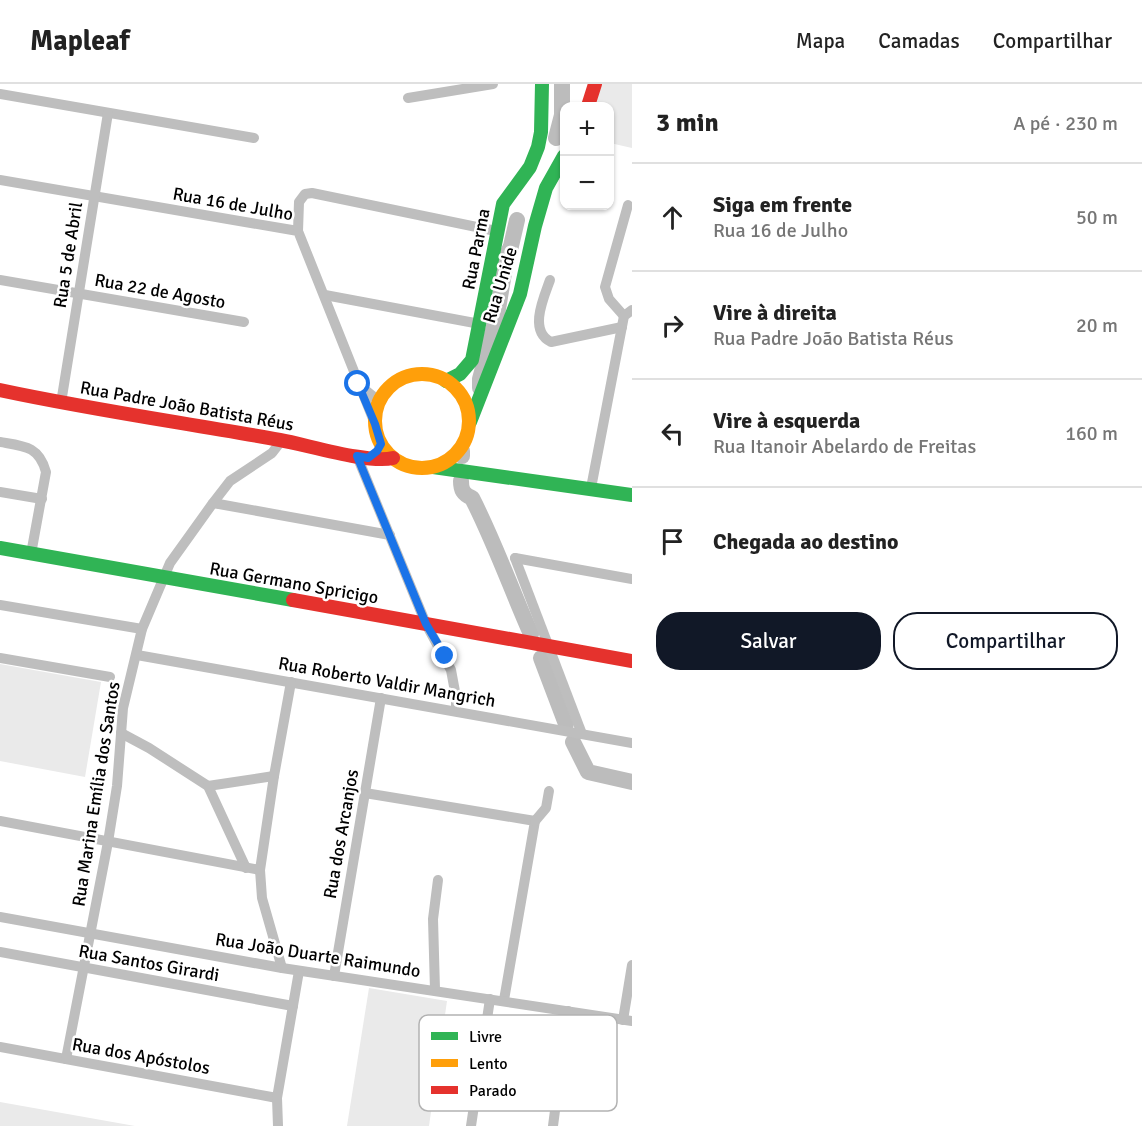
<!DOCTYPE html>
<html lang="pt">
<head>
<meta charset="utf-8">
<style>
  body { margin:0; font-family:Signika,sans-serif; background:#f6f6f6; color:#222 }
  .controls { position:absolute; right:18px; top:18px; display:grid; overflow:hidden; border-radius:12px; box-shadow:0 2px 4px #0004 }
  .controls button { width:54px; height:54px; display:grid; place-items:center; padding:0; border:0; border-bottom:2px solid #e0e0e0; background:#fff; color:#222; font:30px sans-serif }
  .stop { position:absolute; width:18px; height:18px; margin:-14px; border:4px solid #1a73e8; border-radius:50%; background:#fff }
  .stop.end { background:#1a73e8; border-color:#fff; box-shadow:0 2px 6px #0008 }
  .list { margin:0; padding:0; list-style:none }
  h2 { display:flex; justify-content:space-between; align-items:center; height:78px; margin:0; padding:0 24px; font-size:26px }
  h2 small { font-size:20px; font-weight:400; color:#767676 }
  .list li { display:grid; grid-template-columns:39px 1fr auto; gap:18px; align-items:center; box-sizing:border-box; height:108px; padding:0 24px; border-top:2px solid #e0e0e0 }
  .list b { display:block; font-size:22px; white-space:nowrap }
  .list p { margin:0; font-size:20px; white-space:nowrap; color:#767676 }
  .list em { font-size:20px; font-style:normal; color:#767676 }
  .actions { display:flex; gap:12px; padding:18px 24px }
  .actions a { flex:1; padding:14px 0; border:2px solid #111827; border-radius:24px; text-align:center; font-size:21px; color:#111827 }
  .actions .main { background:#111827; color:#fff }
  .icon { flex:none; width:33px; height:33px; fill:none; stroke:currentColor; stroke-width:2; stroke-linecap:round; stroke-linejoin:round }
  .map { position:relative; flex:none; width:632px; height:1042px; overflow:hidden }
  header { display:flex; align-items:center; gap:36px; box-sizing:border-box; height:84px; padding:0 30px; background:#fff; border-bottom:2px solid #e0e0e0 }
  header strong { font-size:28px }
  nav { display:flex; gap:33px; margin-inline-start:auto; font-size:21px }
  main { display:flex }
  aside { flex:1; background:#fff }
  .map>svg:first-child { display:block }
  .green { fill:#eaeaea }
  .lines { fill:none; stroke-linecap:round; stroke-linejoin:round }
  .river { stroke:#bcbcbc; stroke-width:16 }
  .street { stroke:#bebebe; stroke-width:10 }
  .fast { stroke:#30b455; stroke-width:14 }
  .slow { stroke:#ff9f0a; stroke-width:14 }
  .jam { stroke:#e5322d; stroke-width:14 }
  .route { stroke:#1a73e8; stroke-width:8 }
  .labels { text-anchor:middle; stroke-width:5; stroke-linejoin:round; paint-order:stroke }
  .street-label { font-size:18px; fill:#000; stroke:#fff }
  .key { fill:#fff; stroke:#b2b2b2; stroke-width:1.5 }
  .key-label { font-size:16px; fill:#000 }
</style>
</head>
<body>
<header>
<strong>Mapleaf</strong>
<nav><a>Mapa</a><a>Camadas</a><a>Compartilhar</a></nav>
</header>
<main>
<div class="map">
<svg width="632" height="1042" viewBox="0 0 632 1042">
  <rect width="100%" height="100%" fill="#fff"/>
  <g class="green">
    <polygon points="589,0 632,0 632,64 610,59 610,22 586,22"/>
    <polygon points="0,580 101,598 85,693 0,677"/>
    <polygon points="369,904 447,917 429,1042 347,1042"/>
    <polygon points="0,1018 135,1042 0,1042"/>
  </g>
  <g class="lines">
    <g class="river">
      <polyline points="556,54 562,31 562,0"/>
      <polyline points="480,304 480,295 497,231 507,171 511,162 517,136"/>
      <polyline points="462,367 462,372"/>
      <path d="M 461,397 C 461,406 463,410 472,414 C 495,459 511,505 531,550"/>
      <polyline points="541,574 566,640"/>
      <polyline points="573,658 588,688 632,698"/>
    </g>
    <g class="street">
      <polyline points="0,10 254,54"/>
      <polyline points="408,14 493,0"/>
      <polyline points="0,96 298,147 375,340"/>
      <polyline points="298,147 299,118 305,110 312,109 496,147"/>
      <polyline points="0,196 244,238"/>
      <path d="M 550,196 C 544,213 528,247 551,258 L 622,243"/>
      <polyline points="325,211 480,240"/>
      <polyline points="624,232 609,215 605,203 628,121"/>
      <polyline points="360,302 379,317"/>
      <polyline points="61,319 108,29"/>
      <path d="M 0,358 C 24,362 39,362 46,388 L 31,470"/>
      <polyline points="357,372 426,540 451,586 456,613 456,627"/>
      <polyline points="591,404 624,232 632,226"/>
      <polyline points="0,408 42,415"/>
      <polyline points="213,419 390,451"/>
      <polyline points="515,474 582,650"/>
      <polyline points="515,474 632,495"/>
      <polyline points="0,521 142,545"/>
      <polyline points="137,571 632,659"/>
      <polyline points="0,574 110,593"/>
      <polyline points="121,649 149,664 208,702 246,784"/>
      <polyline points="208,702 274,692"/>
      <polyline points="365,709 535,737 504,916"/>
      <polyline points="0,737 260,786"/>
      <polyline points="535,737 546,724 549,707"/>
      <polyline points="0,833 282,884 632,937"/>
      <polyline points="0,868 293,922"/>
      <polyline points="282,884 262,814 260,786 274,692 291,598"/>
      <polyline points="334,892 381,614"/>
      <polyline points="435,906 433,835 438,796"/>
      <polyline points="623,936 632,881"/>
      <polyline points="0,963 277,1014"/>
      <polyline points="66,975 108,758 117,702 123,624 142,545 170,479 213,419 230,397 272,369 282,356"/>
      <polyline points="278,1042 277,1014 299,887"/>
      <polyline points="471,1042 490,915"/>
      <polyline points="553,1042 568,927"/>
    </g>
    <g class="fast">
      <polyline points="446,297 460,290 472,276 503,120 530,83 538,63 541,48 542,0"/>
      <polyline points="470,338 520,210 535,142 546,104 564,72"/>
      <polyline points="433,383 632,411"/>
      <polyline points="0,464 293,516"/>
    </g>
    <circle class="slow" cx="422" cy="337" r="47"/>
    <g class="jam">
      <polyline points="588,22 595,0"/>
      <path d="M 0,306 C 93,326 187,339 280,356 C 308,361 369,380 393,374"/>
      <polyline points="293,516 632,577"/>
    </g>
  </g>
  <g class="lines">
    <polyline class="route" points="358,300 375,340 381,360 377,367 368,374 357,372 426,540 445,572"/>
  </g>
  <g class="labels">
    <g class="street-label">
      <text transform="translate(233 120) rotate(10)" y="6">Rua 16 de Julho</text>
      <text transform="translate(476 165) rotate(-79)" y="6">Rua Parma</text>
      <text transform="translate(68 171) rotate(-81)" y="6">Rua 5 de Abril</text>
      <text transform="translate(500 201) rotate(-73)" y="6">Rua Unide</text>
      <text transform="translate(160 207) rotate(10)" y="6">Rua 22 de Agosto</text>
      <text transform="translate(187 322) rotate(10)" y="6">Rua Padre João Batista Réus</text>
      <text transform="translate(294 499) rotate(10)" y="6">Rua Germano Spricigo</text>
      <text transform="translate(387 598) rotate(10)" y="6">Rua Roberto Valdir Mangrich</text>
      <text transform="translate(96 710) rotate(-81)" y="6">Rua Marina Emília dos Santos</text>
      <text transform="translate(341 750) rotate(-80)" y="6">Rua dos Arcanjos</text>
      <text transform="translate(318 871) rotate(9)" y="6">Rua João Duarte Raimundo</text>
      <text transform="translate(149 879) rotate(10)" y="6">Rua Santos Girardi</text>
      <text transform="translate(141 972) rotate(10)" y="6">Rua dos Apóstolos</text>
    </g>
  </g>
  <rect x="419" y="931" width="198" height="96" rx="9" class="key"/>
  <rect x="431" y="948" width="27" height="8" fill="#30b455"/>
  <rect x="431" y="975" width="27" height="8" fill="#ff9f0a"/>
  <rect x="431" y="1002" width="27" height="8" fill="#e5322d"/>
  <g class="key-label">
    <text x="469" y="958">Livre</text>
    <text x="469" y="985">Lento</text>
    <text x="469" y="1012">Parado</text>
  </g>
</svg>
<div class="controls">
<button>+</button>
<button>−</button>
</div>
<div class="stop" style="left:358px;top:300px"></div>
<div class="stop end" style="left:445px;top:572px"></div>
</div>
<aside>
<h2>3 min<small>A pé · 230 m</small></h2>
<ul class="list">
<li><svg class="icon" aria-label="ahead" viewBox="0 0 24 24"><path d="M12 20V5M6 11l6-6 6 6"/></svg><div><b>Siga em frente</b><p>Rua 16 de Julho</p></div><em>50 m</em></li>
<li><svg class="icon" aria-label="right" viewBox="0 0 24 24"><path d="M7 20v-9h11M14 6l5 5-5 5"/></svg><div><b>Vire à direita</b><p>Rua Padre João Batista Réus</p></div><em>20 m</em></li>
<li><svg class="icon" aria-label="left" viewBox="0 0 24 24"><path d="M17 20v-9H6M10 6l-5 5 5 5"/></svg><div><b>Vire à esquerda</b><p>Rua Itanoir Abelardo de Freitas</p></div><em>160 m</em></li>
<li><svg class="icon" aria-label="arrive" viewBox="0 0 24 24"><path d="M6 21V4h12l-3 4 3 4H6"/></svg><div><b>Chegada ao destino</b></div></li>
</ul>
<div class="actions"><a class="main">Salvar</a><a>Compartilhar</a></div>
</aside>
</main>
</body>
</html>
